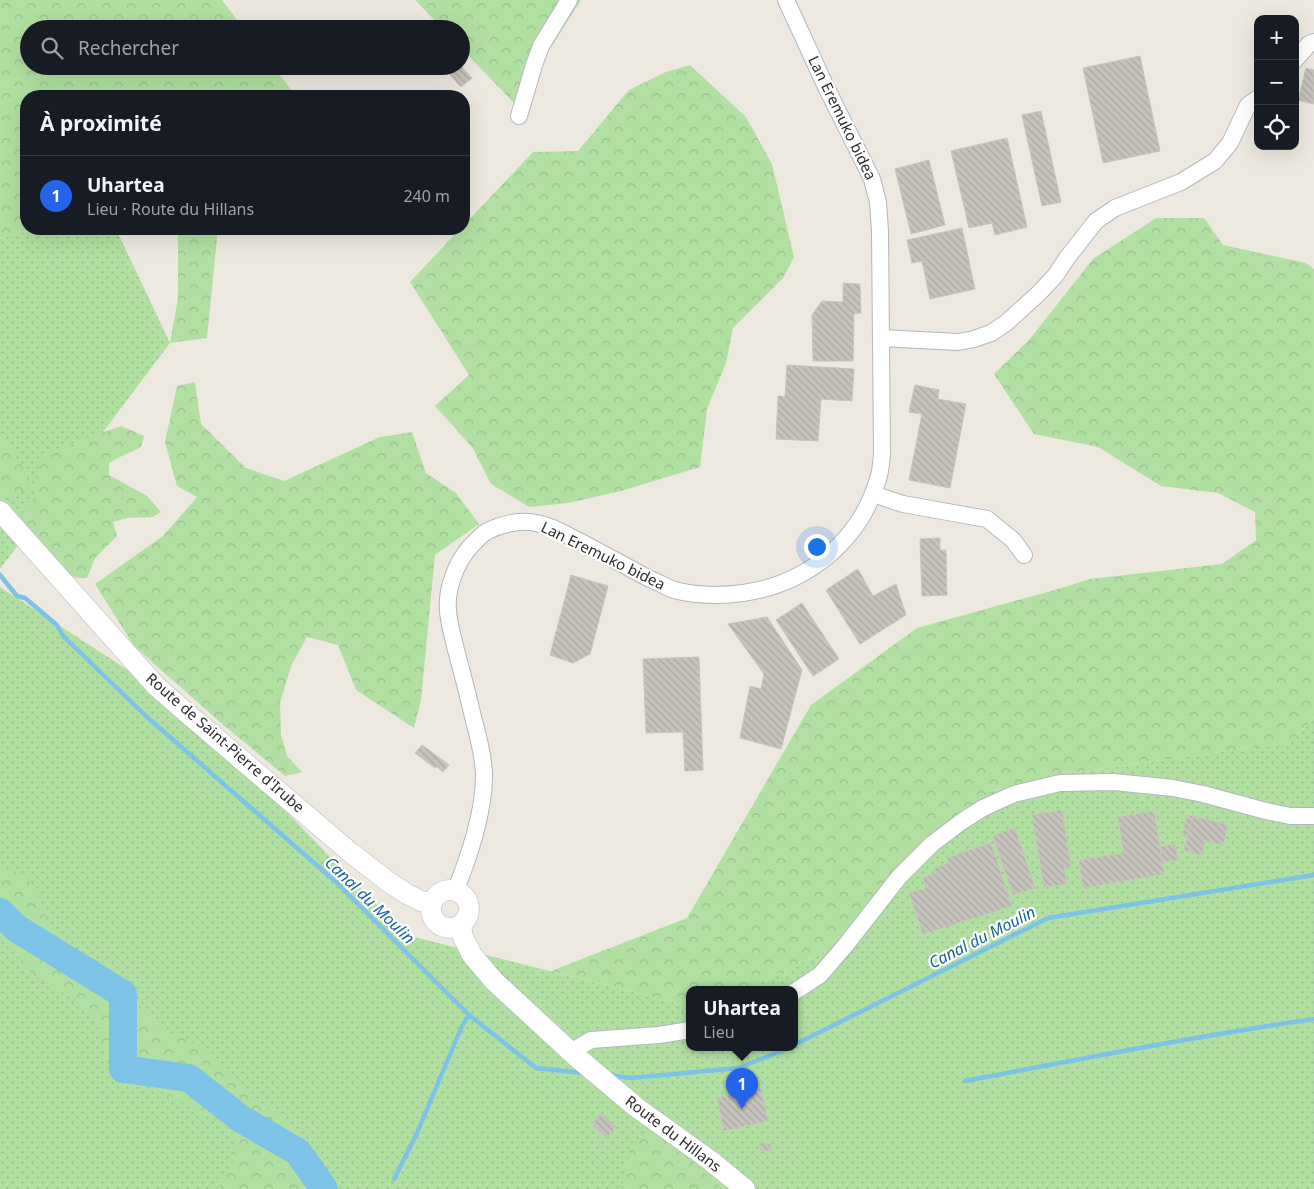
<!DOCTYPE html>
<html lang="fr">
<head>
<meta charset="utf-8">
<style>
  body { margin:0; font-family:"Noto Sans",sans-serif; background:#20242c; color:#f1f3f6 }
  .controls { position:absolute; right:15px; top:15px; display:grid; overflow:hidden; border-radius:10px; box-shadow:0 5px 20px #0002 }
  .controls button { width:45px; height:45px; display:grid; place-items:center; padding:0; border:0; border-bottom:1px solid #363941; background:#171b24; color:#f1f3f6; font:25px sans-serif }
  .you { position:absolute; left:816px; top:546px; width:18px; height:18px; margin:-12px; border:4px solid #fff; border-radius:50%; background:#1a73e8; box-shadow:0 0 0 8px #1a73e833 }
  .badge { display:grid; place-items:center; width:32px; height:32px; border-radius:50%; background:#2563eb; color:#fff; font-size:16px; font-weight:700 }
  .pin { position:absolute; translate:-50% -41px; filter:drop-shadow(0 1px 2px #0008) }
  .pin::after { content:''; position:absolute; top:26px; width:18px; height:15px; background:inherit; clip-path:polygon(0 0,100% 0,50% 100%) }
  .popup { position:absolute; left:686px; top:986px; width:112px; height:65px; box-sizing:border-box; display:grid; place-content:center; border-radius:10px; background:#171b24; filter:drop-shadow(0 1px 4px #0005); font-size:16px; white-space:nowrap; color:#9ea1a6 }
  .popup b { font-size:19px; color:#f1f3f6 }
  .popup::after { content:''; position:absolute; left:50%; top:100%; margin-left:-10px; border:10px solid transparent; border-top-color:#171b24 }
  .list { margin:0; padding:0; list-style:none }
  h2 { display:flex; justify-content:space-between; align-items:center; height:65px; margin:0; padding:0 20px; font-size:21px }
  h2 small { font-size:16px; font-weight:400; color:#9ea1a6 }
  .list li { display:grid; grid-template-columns:32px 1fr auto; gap:15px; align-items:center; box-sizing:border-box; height:80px; padding:0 20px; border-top:1px solid #363941 }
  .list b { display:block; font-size:19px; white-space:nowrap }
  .list p { margin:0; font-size:16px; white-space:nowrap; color:#9ea1a6 }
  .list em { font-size:16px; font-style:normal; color:#9ea1a6 }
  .icon { flex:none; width:28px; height:28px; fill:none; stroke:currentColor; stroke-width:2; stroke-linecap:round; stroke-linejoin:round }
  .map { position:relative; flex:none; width:1314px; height:1189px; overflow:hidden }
  .search { position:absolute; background:#171b24; box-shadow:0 5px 20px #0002; left:20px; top:20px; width:450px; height:55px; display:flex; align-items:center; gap:12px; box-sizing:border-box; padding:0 18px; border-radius:28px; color:#9ea1a6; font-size:19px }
  .panel { position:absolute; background:#171b24; box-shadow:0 5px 20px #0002; left:20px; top:90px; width:450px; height:145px; border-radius:20px }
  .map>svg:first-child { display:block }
  .grass { fill:url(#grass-dots) }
  .forest { fill:url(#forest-crowns) }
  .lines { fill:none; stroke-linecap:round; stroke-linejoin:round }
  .stream { stroke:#7cc3e7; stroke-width:4.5 }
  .river { stroke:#7cc3e7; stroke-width:28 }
  .building { fill:url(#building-back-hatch); stroke:#c9c5ba }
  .minor-casing { stroke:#b4b6bf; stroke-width:18 }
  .tertiary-casing { stroke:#b4b6bf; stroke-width:21 }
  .minor { stroke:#fff; stroke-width:16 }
  .tertiary { stroke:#fff; stroke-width:20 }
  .labels { text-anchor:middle; stroke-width:4.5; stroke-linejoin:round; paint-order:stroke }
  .street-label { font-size:15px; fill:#2d2d2d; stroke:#fff }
  .water-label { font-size:16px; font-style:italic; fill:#176297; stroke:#fff }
</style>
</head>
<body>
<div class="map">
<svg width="1314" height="1189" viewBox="0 0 1314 1189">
  <defs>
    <pattern id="grass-dots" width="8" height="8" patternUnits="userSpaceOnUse" patternTransform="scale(1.25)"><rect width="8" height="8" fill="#b2e0a2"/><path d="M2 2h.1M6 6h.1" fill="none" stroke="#99c08c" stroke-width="1.8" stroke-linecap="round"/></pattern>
    <pattern id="forest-crowns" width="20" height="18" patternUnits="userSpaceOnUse" patternTransform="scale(1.25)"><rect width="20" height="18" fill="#b2e0a2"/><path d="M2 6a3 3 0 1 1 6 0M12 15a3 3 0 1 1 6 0" fill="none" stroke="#99c08c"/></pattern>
    <pattern id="building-back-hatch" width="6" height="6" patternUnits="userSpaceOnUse" patternTransform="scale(1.25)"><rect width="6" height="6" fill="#c6c3bc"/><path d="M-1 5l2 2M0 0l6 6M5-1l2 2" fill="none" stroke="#aaa8a2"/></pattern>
  </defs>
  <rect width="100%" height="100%" fill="#ede9e1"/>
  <g class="grass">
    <polygon points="37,229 116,229 170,343 0,569 0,238"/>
    <polygon points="0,587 185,707 406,935 689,1006 690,1048 794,1048 794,990 744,990 834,947 884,886 924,840 988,792 1070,773 1292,742 1314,717 1314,1189 0,1189"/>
  </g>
  <g class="forest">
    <polygon points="0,0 222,0 244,29 29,29 29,66 273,66 296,96 26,96 26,229 37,229 0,238"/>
    <polygon points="415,0 581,0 515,104 461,48 461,29 443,29"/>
    <polygon points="690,65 746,117 772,164 794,257 783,278 733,328 726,363 707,409 700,467 621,491 568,503 529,507 491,484 472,447 435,406 469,375 410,282 460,229 464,229 464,225 533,152 578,151 629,90 666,72"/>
    <polygon points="1156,218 1204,218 1223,245 1306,263 1314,269 1314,717 1292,742 1070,773 991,791 922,842 834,947 744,990 690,990 689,1006 551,971 687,918 811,705 917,628 1051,591 1090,579 1222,564 1256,540 1255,512 1218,493 1161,486 1098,447 1034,434 994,374 1029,340 1093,259"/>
    <polygon points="178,229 218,229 207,338 170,343 178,298"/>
    <polygon points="195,382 201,424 246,468 284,481 380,437 412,432 426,473 456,493 479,524 435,555 421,700 414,728 356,690 338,645 307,637 291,666 280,703 281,735 287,756 302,772 285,776 221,723 134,646 95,584 163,536 197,497 177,486 165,442 177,386"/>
    <polygon points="121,426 144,436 141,447 120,457 109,463 109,475 147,496 161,512 153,517 127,518 113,522 117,536 95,558 87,578 75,578 58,565 37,543 22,513 34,498 42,454"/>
    <polygon points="0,435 8,443 33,484 7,501 0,493"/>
    <polygon points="0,870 26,873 60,945 111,966 157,1027 198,1045 239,1086 304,1135 318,1171 345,1189 217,1189 235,1158 232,1130 169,1095 146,1084 116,1082 109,1070 100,1029 77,1001 33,975 0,935"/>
    <polygon points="653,1129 723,1189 621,1189 631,1144"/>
  </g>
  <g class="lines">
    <g class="stream">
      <polyline points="0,575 17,596 25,598 57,625 63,636 147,717 336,882 469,1015 536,1068 583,1073"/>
      <polyline points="794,1045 1048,918 1314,875"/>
      <polyline points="608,1075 631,1078 738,1068 789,1048"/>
      <path d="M 965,1081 C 1081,1059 1197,1036 1314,1019"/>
      <polyline points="394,1179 417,1133 462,1026 469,1015"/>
    </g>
    <polyline class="river" points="0,912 16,928 123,994 123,1069 189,1078 241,1119 298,1152 324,1189"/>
  </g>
  <g class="building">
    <polygon points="1140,56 1160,151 1103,163 1083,68"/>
    <polygon points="442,66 461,66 472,78 461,87"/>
    <polygon points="1306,68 1314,70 1314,104 1298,100"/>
    <polygon points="1041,111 1061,202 1042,206 1022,115"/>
    <polygon points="1007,138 1027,227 995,235 992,223 969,228 951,151"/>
    <polygon points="929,160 945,225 911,234 895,169"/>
    <polygon points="962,228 975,289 930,299 922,261 912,263 907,240"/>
    <polygon points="843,283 860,284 861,313 854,314 853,361 813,361 812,315 822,301 843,302"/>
    <polygon points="787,365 854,369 852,401 821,399 818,441 776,439 778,396 785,397"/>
    <polygon points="915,385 939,390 938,399 966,404 950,488 909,480 922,414 909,412"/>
    <polygon points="940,538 940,550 946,550 947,595 922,596 920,539"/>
    <polygon points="858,569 873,596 896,584 906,615 860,644 826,590"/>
    <polygon points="571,575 608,586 590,654 573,663 550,655"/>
    <polygon points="802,603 839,659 813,676 776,620"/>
    <polygon points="767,617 802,670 781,749 740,738 750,686 761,689 764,674 728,624"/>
    <polygon points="699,657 703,770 685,771 683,732 646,733 643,659"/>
    <polygon points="422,745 449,765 443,772 436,766 435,768 415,753"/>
    <polygon points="1062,810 1071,867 1064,868 1067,884 1044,887 1032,815"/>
    <polygon points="1154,811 1164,874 1083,888 1079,860 1124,853 1118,817"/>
    <polygon points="1187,815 1193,816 1187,837 1182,836"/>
    <polygon points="1193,816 1228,825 1223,845 1205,841 1202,855 1184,850"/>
    <polygon points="1015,828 1035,888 1013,895 993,836"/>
    <polygon points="991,843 1012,906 923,934 909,893 926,888 923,878 935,873 934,869 949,863 947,858"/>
    <polygon points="1175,844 1178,860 1162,862 1160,847"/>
    <polygon points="761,1088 768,1121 724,1131 717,1098"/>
    <polygon points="602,1113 616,1127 606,1138 592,1124"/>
    <polygon points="760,1143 771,1144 771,1151 760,1150"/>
  </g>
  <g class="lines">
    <g class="minor-casing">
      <g id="minor">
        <polyline points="1295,60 1309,44 1314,42"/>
        <polyline points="519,116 534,65 541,46 569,0"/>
        <polyline points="881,338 958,342 974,339 991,333 1006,323 1038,294 1055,276 1067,258 1096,221 1115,208 1181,182 1215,161 1230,143 1248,105 1258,98"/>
        <polyline points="873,494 903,504 987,519 1013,540 1024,555"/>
        <path d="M 455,891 C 469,858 485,809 484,773 C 483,754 478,735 473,717 C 468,695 462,672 456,650 C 453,637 449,624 448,611 C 446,589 456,563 470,547 C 475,542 481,535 486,532 C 502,523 524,519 541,524 C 555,527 568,536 581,542 C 604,554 627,567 650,579 C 658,582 666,587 674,590 C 697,596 720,596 743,593 C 807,584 860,541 878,479 C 881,471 881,462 882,453 L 880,231 L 878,202 L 872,179 L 826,87 L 786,0"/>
        <polyline points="794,992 820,975 845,946 899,877 932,844 961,822 983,808 1014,794 1060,783 1114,782 1173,788 1203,794 1266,811 1290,816 1314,816"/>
        <polyline points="573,1054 579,1047 591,1040 659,1035 690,1030"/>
      </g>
    </g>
    <g class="tertiary-casing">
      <g id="tertiary">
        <polyline points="0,511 156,686 188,714 351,853 390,883 407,894 421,901 432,904"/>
        <circle cx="450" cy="909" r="19"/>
        <polyline points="461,926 463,937 472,955 494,981 573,1054 636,1107 711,1161 745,1189"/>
      </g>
    </g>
    <use href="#minor" class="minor"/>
    <use href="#tertiary" class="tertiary"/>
  </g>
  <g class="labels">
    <g class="street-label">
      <text transform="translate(842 118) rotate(64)" y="5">Lan Eremuko bidea</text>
      <text transform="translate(603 556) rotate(26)" y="5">Lan Eremuko bidea</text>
      <text transform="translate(225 743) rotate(41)" y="5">Route de Saint-Pierre d'Irube</text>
      <text transform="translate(673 1134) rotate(37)" y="5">Route du Hillans</text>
    </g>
    <g class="water-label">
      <text transform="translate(370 900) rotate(44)" y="6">Canal du Moulin</text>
      <text transform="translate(982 937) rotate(-27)" y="6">Canal du Moulin</text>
    </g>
  </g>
</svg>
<div class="controls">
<button>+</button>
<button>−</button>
<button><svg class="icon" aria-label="locate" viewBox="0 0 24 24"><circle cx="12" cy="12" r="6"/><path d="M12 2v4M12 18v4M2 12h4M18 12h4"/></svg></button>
</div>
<div class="you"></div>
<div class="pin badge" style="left:742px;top:1109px">1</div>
<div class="popup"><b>Uhartea</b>Lieu</div>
<div class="search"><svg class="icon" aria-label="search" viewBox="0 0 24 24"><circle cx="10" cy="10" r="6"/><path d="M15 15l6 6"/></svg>Rechercher</div>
<section class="panel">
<h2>À proximité<small></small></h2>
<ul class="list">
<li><span class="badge">1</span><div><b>Uhartea</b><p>Lieu · Route du Hillans</p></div><em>240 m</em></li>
</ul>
</section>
</div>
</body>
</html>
